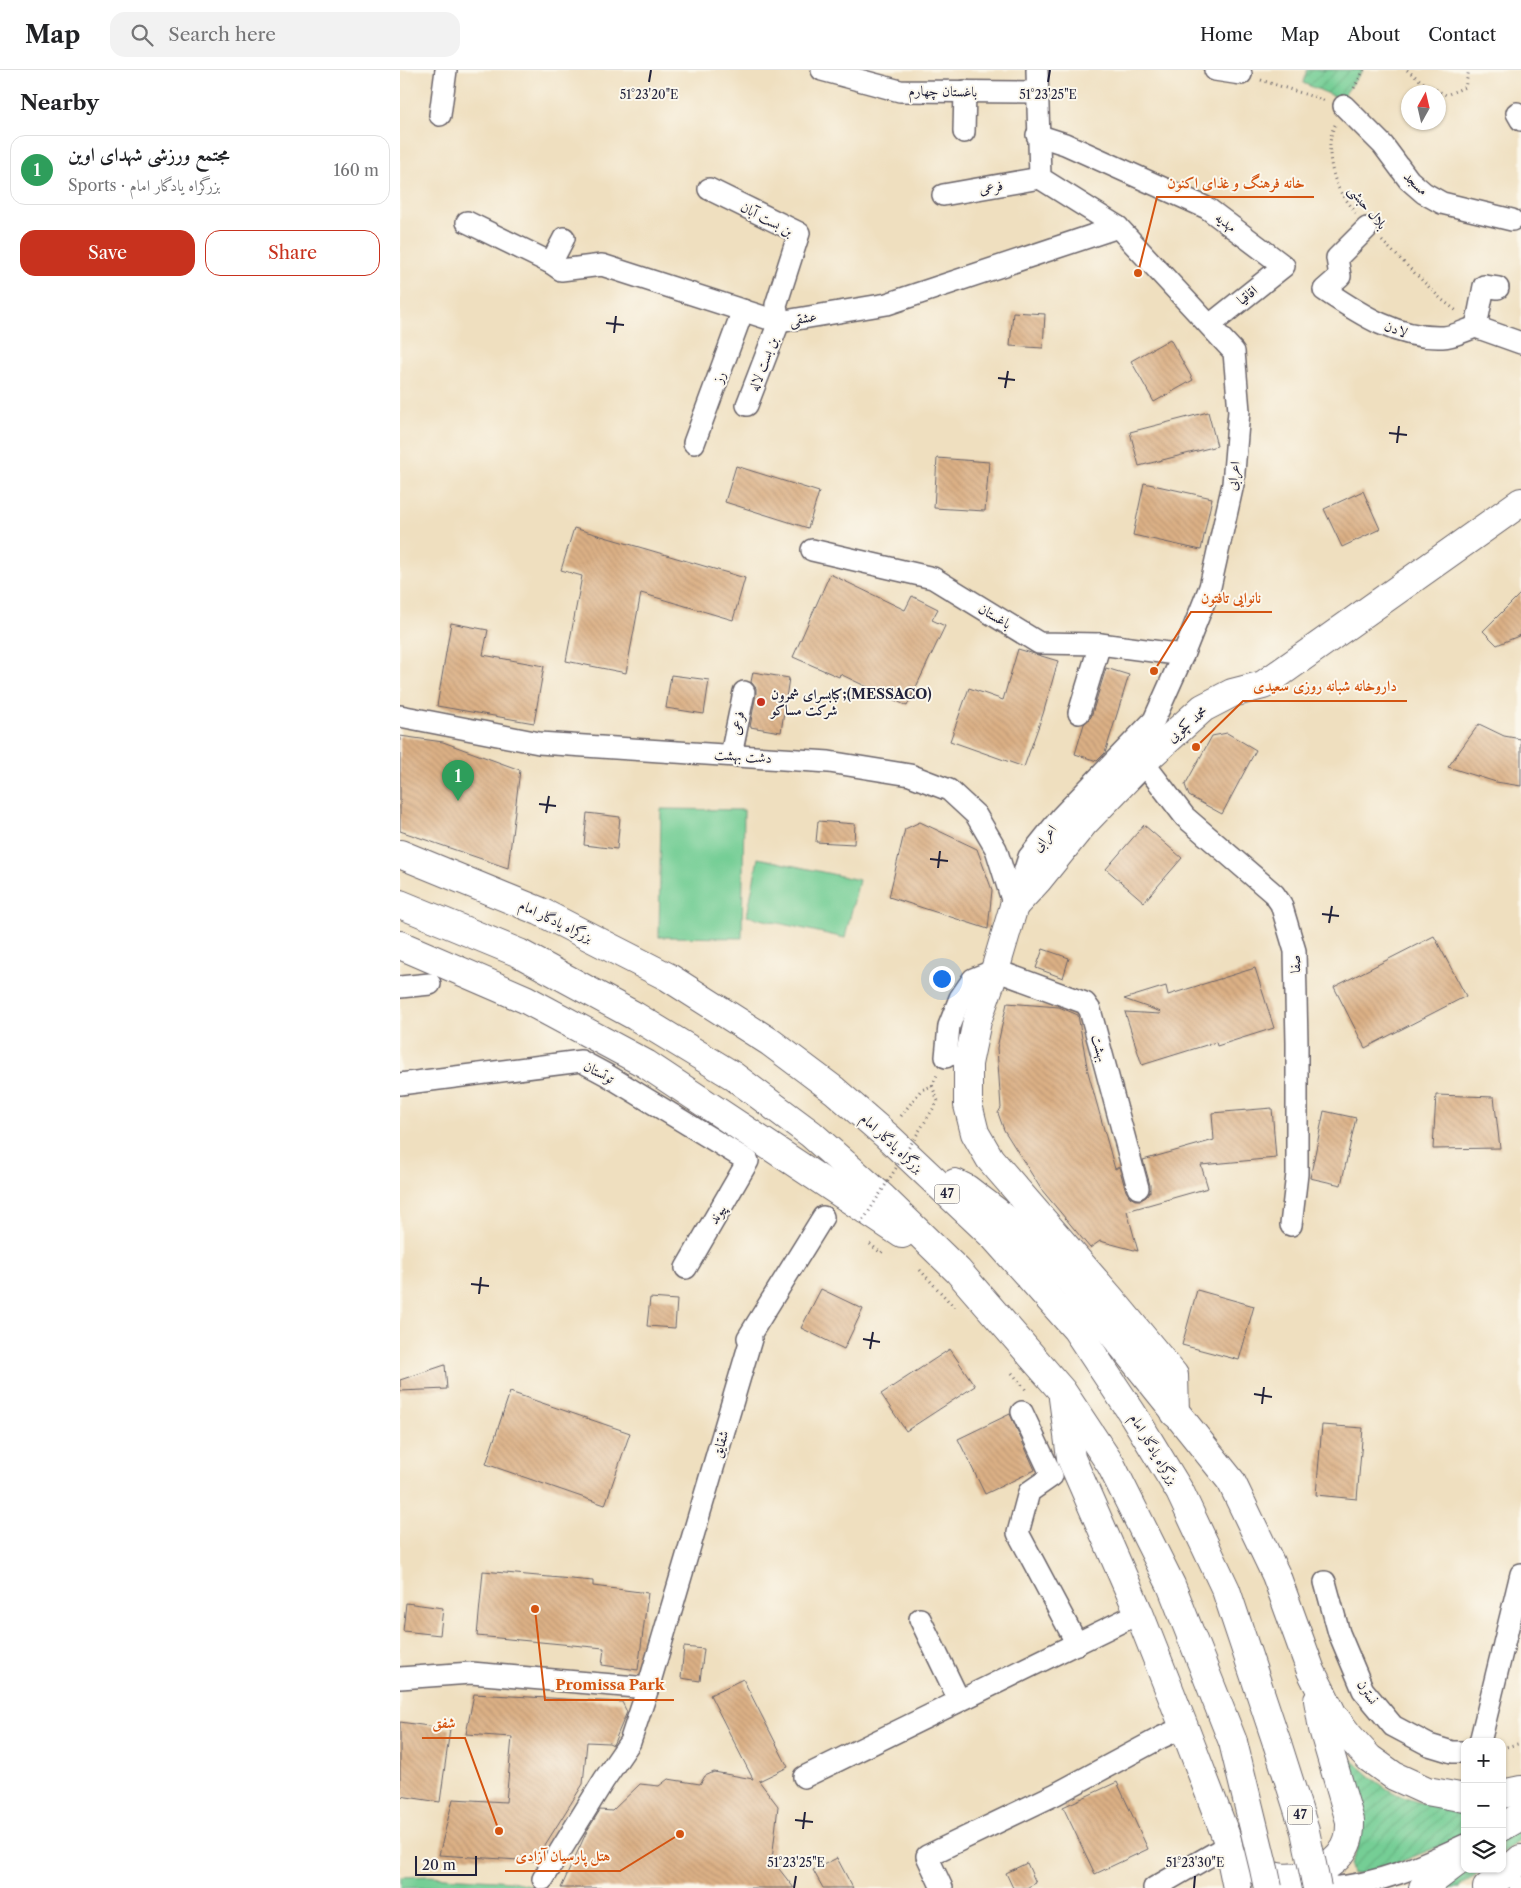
<!DOCTYPE html>
<html lang="en">
<head>
<meta charset="utf-8">
<style>
  body { margin:0; font-family:"Libre Caslon Text",Amiri,serif; background:#f2f2f2; color:#202124 }
  .controls { position:absolute; right:15px; bottom:15px; display:grid; overflow:hidden; border-radius:10px; box-shadow:0 1px 4px #0004 }
  .controls button { width:45px; height:45px; display:grid; place-items:center; padding:0; border:0; border-bottom:1px solid #e0e0e0; background:#fff; color:#202124; font:25px sans-serif }
  .compass { position:absolute; left:1001px; top:15px; width:45px; height:45px; border-radius:50%; background:#fff; box-shadow:0 1px 4px #0004; rotate:8deg }
  .scale { position:absolute; left:15px; bottom:12px; width:62px; box-sizing:border-box; padding-left:5px; border:2px solid #22223b; border-top:0; font-size:14px; line-height:18px; white-space:nowrap; color:#22223b; -webkit-text-stroke:4px #fbf7ec; paint-order:stroke }
  .you { position:absolute; left:541px; top:908px; width:18px; height:18px; margin:-12px; border:4px solid #fff; border-radius:50%; background:#1a73e8; box-shadow:0 0 0 8px #1a73e833 }
  .badge { display:grid; place-items:center; width:32px; height:32px; border-radius:50%; background:#c8321e; color:#fff; font-size:16px; font-weight:700 }
  .pin { position:absolute; translate:-50% -41px; filter:drop-shadow(0 1px 2px #0008) }
  .pin::after { content:''; position:absolute; top:26px; width:18px; height:15px; background:inherit; clip-path:polygon(0 0,100% 0,50% 100%) }
  .list { margin:0; padding:0; list-style:none }
  h2 { display:flex; justify-content:space-between; align-items:center; height:65px; margin:0; padding:0 20px; font-size:21px }
  h2 small { font-size:16px; font-weight:400; color:#757577 }
  .list li { display:grid; grid-template-columns:32px 1fr auto; gap:15px; align-items:center; box-sizing:border-box; height:70px; margin:0 10px 10px; padding:0 10px; border:1px solid #e0e0e0; border-radius:15px }
  .list b { display:block; font-size:19px; white-space:nowrap }
  .list p { margin:0; font-size:16px; white-space:nowrap; color:#757577 }
  .list em { font-size:16px; font-style:normal; color:#757577 }
  .actions { display:flex; gap:10px; padding:15px 20px }
  .actions a { flex:1; padding:11px 0; border:1px solid #c8321e; border-radius:15px; text-align:center; font-size:18px; color:#c8321e }
  .actions .main { background:#c8321e; color:#fff }
  .icon { flex:none; width:28px; height:28px; fill:none; stroke:currentColor; stroke-width:2; stroke-linecap:round; stroke-linejoin:round }
  .map { position:relative; flex:none; width:1121px; height:1818px; overflow:hidden }
  header { display:flex; align-items:center; gap:30px; box-sizing:border-box; height:70px; padding:0 25px; background:#fff; border-bottom:1px solid #e0e0e0 }
  header strong { font-size:24px }
  nav { display:flex; gap:28px; margin-inline-start:auto; font-size:18px }
  .search { width:350px; height:45px; background:#f2f2f2; display:flex; align-items:center; gap:12px; box-sizing:border-box; padding:0 18px; border-radius:15px; color:#757577; font-size:19px }
  main { display:flex }
  aside { flex:1; background:#fff }
  .map>svg:first-child { display:block }
  .grass { fill:#75ce95; stroke:#4c7868 }
  .garden { fill:url(#garden-furrows); stroke:#4c7868 }
  .building { fill:url(#building-back-hatch) }
  .lines { fill:none; stroke-linecap:round; stroke-linejoin:round }
  .minor-casing { stroke:#6a6469; stroke-width:24 }
  .major-casing { stroke:#6a6469; stroke-width:30 }
  .highway-casing { stroke:#6a6469; stroke-width:30 }
  .path { stroke:#6a6469; stroke-width:3; stroke-dasharray:1 4; stroke-linecap:butt }
  .minor { stroke:#fff; stroke-width:21 }
  .major { stroke:#fff; stroke-width:28 }
  .highway { stroke:#fff; stroke-width:28 }
  .highway-bridge-casing { stroke:#6a6469; stroke-width:30; stroke-linecap:butt }
  .path-bridge { stroke:#6a6469; stroke-width:3; stroke-dasharray:1 4; stroke-linecap:butt }
  .highway-bridge { stroke:#fff; stroke-width:28 }
  .ticks { fill:none; stroke:#22223b; stroke-width:2 }
  .poi-dot { fill:#c8321e; stroke:#fbf7ec; stroke-width:2 }
  .labels { text-anchor:middle; stroke-width:4; stroke-linejoin:round; paint-order:stroke }
  .shield { fill:#fbf7ec; stroke:#636270; stroke-width:1 }
  .shield-label { font-size:12px; font-weight:bold; fill:#22223b }
  .street-label { font-size:14px; fill:#22223b; stroke:#fbf7ec }
  .poi-label { font-size:14px; font-weight:bold; fill:#22223b; stroke:#fbf7ec; text-anchor:start }
  .ticks-label { font-size:12px; text-anchor:middle; fill:#22223b; stroke:#fbf7ec; stroke-width:4; stroke-linejoin:round; paint-order:stroke }
  .leader { fill:none; stroke:#d45411; stroke-width:2 }
  .callout-dot { fill:#d45411; stroke:#fbf7ec; stroke-width:2 }
  .callout-label { font-size:15px; text-anchor:middle; font-weight:bold; fill:#d45411; stroke:#fbf7ec; stroke-width:4; stroke-linejoin:round; paint-order:stroke }
</style>
</head>
<body>
<header>
<strong>Map</strong>
<div class="search"><svg class="icon" aria-label="search" viewBox="0 0 24 24"><circle cx="10" cy="10" r="6"/><path d="M15 15l6 6"/></svg>Search here</div>
<nav><a>Home</a><a>Map</a><a>About</a><a>Contact</a></nav>
</header>
<main>
<aside>
<h2>Nearby<small></small></h2>
<ul class="list">
<li><span class="badge" style="background:#2e9e5b">1</span><div><b>مجتمع ورزشی شهدای اوین</b><p>Sports · بزرگراه یادگار امام</p></div><em>160 m</em></li>
</ul>
<div class="actions"><a class="main">Save</a><a>Share</a></div>
</aside>
<div class="map">
<svg width="1121" height="1818" viewBox="0 0 1121 1818">
  <defs>
    <pattern id="garden-furrows" width="10" height="10" patternUnits="userSpaceOnUse" patternTransform="scale(1.25)"><rect width="10" height="10" fill="#75ce95"/><path d="M-1 1l2-2M0 10L10 0M9 11l2-2" fill="none" stroke="#65b181"/></pattern>
    <pattern id="building-back-hatch" width="6" height="6" patternUnits="userSpaceOnUse" patternTransform="scale(1.25)"><rect width="6" height="6" fill="#dbb085"/><path d="M-1 5l2 2M0 0l6 6M5-1l2 2" fill="none" stroke="#bc9774"/></pattern>
  </defs>
  <rect width="100%" height="100%" fill="#fbf7ec"/>
  <filter id="ink" filterUnits="userSpaceOnUse"><feTurbulence type="fractalNoise" baseFrequency=".02" numOctaves="2"/><feDisplacementMap in="SourceGraphic" scale="10" xChannelSelector="R" yChannelSelector="G"/><feConvolveMatrix kernelMatrix="1 2 1 2 8 2 1 2 1" color-interpolation-filters="sRGB"/></filter>
  <filter id="wash" filterUnits="userSpaceOnUse"><feTurbulence type="fractalNoise" baseFrequency=".0096" numOctaves="4" result="noise"/><feDisplacementMap in="SourceGraphic" scale="20" xChannelSelector="R" yChannelSelector="G"/><feGaussianBlur stdDeviation="1.12" result="paint"/><feColorMatrix in="noise" values="0 0 0 0 0 0 0 0 0 0 0 0 0 0 0 0 0 1.4 0 .05"/><feComposite in="paint" operator="in"/></filter>
  <g filter="url(#wash)">
    <rect width="100%" height="100%" fill="#efdfbf"/>
    <g class="grass">
      <polygon points="261,739 344,740 342,868 259,867"/>
      <polygon points="358,788 459,810 445,868 347,846"/>
      <polygon points="29,1806 112,1811 141,1818 0,1818 0,1807"/>
    </g>
    <g class="garden">
      <polygon points="907,0 963,0 941,29 903,13"/>
      <path d="M 937,1676 C 952,1689 967,1705 983,1716 C 1006,1732 1037,1738 1065,1739 L 1065,1766 L 975,1802 L 952,1804 L 950,1796 L 959,1773 Z"/>
      <polygon points="1121,1753 1121,1770 1102,1783 1102,1765"/>
      <polygon points="1065,1799 1083,1799 1059,1818 1037,1818"/>
    </g>
    <g id="blocks">
      <g class="building">
        <polygon points="613,242 645,244 643,278 610,276"/>
        <polygon points="770,269 793,310 754,332 731,291"/>
        <polygon points="808,342 817,376 739,396 730,362"/>
        <polygon points="537,388 589,392 585,441 534,438"/>
        <polygon points="336,396 419,422 408,458 325,432"/>
        <polygon points="744,413 812,428 801,480 733,465"/>
        <polygon points="963,421 980,459 942,477 924,439"/>
        <polygon points="174,458 345,508 333,550 241,523 226,603 166,591 182,506 161,500"/>
        <polygon points="430,504 505,540 512,526 538,539 532,550 545,556 507,636 440,604 439,607 393,587"/>
        <polygon points="1121,523 1121,565 1097,575 1083,561"/>
        <polygon points="51,553 88,560 83,585 144,596 134,653 37,636"/>
        <polygon points="618,579 658,591 643,644 624,697 550,671 569,618 603,630"/>
        <polygon points="706,598 729,605 705,683 697,691 675,684 684,654 691,647"/>
        <polygon points="353,602 389,608 381,662 350,657 356,624 356,618 351,612"/>
        <polygon points="271,605 309,610 304,644 266,638"/>
        <polygon points="1079,654 1104,666 1121,669 1121,716 1096,712 1048,697"/>
        <polygon points="827,663 856,680 822,744 789,726 785,715 812,666"/>
        <polygon points="0,666 43,672 120,700 108,798 0,761"/>
        <polygon points="187,743 220,747 217,779 184,775"/>
        <polygon points="418,751 455,754 454,774 416,772"/>
        <polygon points="520,752 577,779 592,820 588,859 489,827 505,759"/>
        <polygon points="744,755 782,788 744,832 706,799"/>
        <polygon points="1034,866 1066,926 965,978 934,917"/>
        <polygon points="643,879 669,888 663,908 636,898"/>
        <polygon points="855,898 874,958 817,976 816,972 742,995 725,942 760,944 761,942 724,929 766,916 768,925"/>
        <polygon points="607,933 659,937 678,945 688,1002 715,1099 719,1097 726,1121 730,1127 735,1130 741,1130 746,1127 750,1122 750,1115 743,1090 814,1070 812,1043 872,1038 876,1088 801,1095 808,1118 727,1141 738,1181 700,1171 690,1178 641,1119 604,1060 598,1043 601,1038 597,978"/>
        <polygon points="1036,1025 1094,1027 1100,1078 1033,1079"/>
        <polygon points="924,1041 956,1048 941,1115 910,1108"/>
        <polygon points="421,1219 463,1239 444,1279 401,1258"/>
        <polygon points="797,1220 854,1236 839,1290 782,1275"/>
        <polygon points="250,1228 277,1230 275,1258 247,1256"/>
        <polygon points="550,1279 575,1316 506,1361 481,1324"/>
        <polygon points="45,1295 47,1319 0,1321 0,1310"/>
        <polygon points="110,1322 230,1363 205,1435 86,1394"/>
        <polygon points="610,1344 635,1400 585,1424 558,1369"/>
        <polygon points="922,1355 963,1358 957,1429 916,1425"/>
        <polygon points="83,1501 193,1511 193,1516 248,1523 238,1600 202,1595 204,1578 77,1566"/>
        <polygon points="6,1533 43,1538 40,1565 3,1561"/>
        <polygon points="284,1577 304,1579 300,1611 281,1608"/>
        <polygon points="343,1609 388,1697 359,1711 378,1736 372,1790 394,1818 161,1818 187,1761 200,1740 212,1741 240,1714 259,1716 268,1709 300,1714 305,1706 314,1702 353,1709 310,1625"/>
        <polygon points="74,1624 222,1632 227,1642 213,1675 209,1673 187,1672 183,1714 135,1791 39,1785 53,1729 106,1732 112,1667 66,1664"/>
        <polygon points="0,1652 50,1659 40,1732 0,1726"/>
        <polygon points="717,1712 748,1779 695,1804 663,1737"/>
        <polygon points="437,1788 453,1818 423,1818 413,1800"/>
        <polygon points="627,1793 636,1813 626,1818 613,1818 606,1803"/>
      </g>
    </g>
  </g>
  <g filter="url(#ink)">
    <use href="#blocks" fill-opacity="0" stroke="#6a6469" stroke-width="1"/>
    <g class="lines">
      <g class="minor-casing">
        <g id="minor">
          <polyline points="422,0 500,21 637,22"/>
          <polyline points="815,0 841,4"/>
          <polyline points="944,36 983,75 1009,110 1024,123 1042,133 1112,150"/>
          <polyline points="1117,43 1121,50"/>
          <polyline points="40,45 46,0"/>
          <polyline points="564,62 565,21"/>
          <polyline points="637,65 665,74 807,138 884,196 810,255"/>
          <polyline points="309,119 399,163 376,235 379,252 347,335"/>
          <polyline points="543,125 640,108"/>
          <polyline points="67,152 151,193 161,200 202,195 379,252 487,234 718,157"/>
          <path d="M 967,158 L 937,188 L 940,206 L 924,220 C 960,244 997,269 1043,267 C 1053,267 1066,260 1076,257"/>
          <polyline points="151,193 164,168"/>
          <polyline points="1076,257 1084,216 1098,218"/>
          <polyline points="1076,257 1121,273"/>
          <polyline points="294,373 343,240"/>
          <polyline points="412,480 533,508 639,573 700,574 783,585"/>
          <polyline points="679,643 700,574"/>
          <polyline points="0,646 139,673 429,692 510,705 549,720 576,745 596,779 614,836"/>
          <polyline points="331,685 344,622"/>
          <polyline points="743,692 785,747 874,824 881,834 895,881 897,973 897,1104 891,1155"/>
          <polyline points="615,831 629,787 661,747 754,650 783,585 810,517 833,414 839,341 834,282 718,157 640,108 637,0"/>
          <polyline points="0,917 30,914"/>
          <polyline points="546,987 549,956 560,928 573,909 595,900 685,933 690,940 738,1118"/>
          <polyline points="0,1014 181,991 207,1005 348,1091 286,1198"/>
          <polyline points="622,1342 652,1406 629,1422 618,1463 677,1574"/>
          <polyline points="925,1512 939,1563 963,1620 993,1656 1029,1675 1052,1682 1065,1682"/>
          <polyline points="520,1549 559,1630"/>
          <polyline points="0,1608 71,1603 248,1618"/>
          <polyline points="1080,1672 1121,1504"/>
          <polyline points="404,1707 739,1543"/>
          <polyline points="143,1809 204,1710 230,1672 248,1618 351,1269 348,1268 423,1147"/>
          <polyline points="542,1818 527,1786 656,1724 760,1668 784,1657"/>
          <polyline points="754,1818 820,1780 827,1769"/>
          <path d="M 930,1818 C 980,1814 1020,1796 1065,1775"/>
          <polyline points="1120,1818 1121,1817"/>
        </g>
      </g>
      <g class="major-casing">
        <polyline id="major" points="614,836 638,810 684,753 743,692 803,638 832,623 863,615 1121,432"/>
      </g>
      <g class="highway-casing">
        <g id="highway">
          <polyline points="0,784 139,841 268,907 370,972 434,1020 487,1066 594,1167 676,1259 732,1343 780,1422 826,1520 877,1673"/>
          <polyline points="0,834 119,883 235,946 332,1005 411,1064 483,1128 558,1201 662,1321 711,1395 771,1515 833,1672"/>
          <polyline points="614,836 595,900 577,951 568,994 568,1035 575,1063 590,1089 711,1229 774,1305 775,1343"/>
          <polyline points="0,875 125,929 246,994 502,1164"/>
          <polyline points="555,1113 567,1119 619,1159 671,1212 831,1411 876,1505 911,1601 933,1645 949,1666 969,1688 994,1706 1027,1721 1065,1728"/>
          <polyline points="663,1328 671,1388 739,1543 784,1657 827,1769 837,1818"/>
          <polyline points="1102,1724 1121,1720"/>
          <polyline points="1102,1757 1121,1746"/>
          <path d="M 846,1794 C 857,1800 866,1805 878,1807 C 901,1811 934,1798 945,1777 C 950,1768 950,1760 950,1751 L 923,1659 L 918,1630"/>
          <polyline points="1023,1818 1065,1786"/>
          <polyline points="1087,1818 1121,1789"/>
        </g>
      </g>
      <g class="path">
        <polyline points="1007,0 1025,14 1046,25 1065,17 1069,0"/>
        <polyline points="861,10 926,31"/>
        <polyline points="954,18 964,0"/>
        <path d="M 935,55 C 926,71 930,100 938,117 C 942,126 950,134 956,143"/>
        <polyline points="982,171 1041,229 1058,242"/>
        <polyline points="532,1016 538,1031"/>
        <polyline points="501,1046 521,1020 532,1016 537,1005"/>
        <polyline points="470,1174 481,1183 484,1180"/>
        <polyline points="520,1200 555,1238"/>
        <polyline points="612,1303 627,1321"/>
        <polyline points="1102,1678 1121,1673"/>
        <polyline points="117,1790 116,1792 128,1793"/>
      </g>
      <use href="#minor" class="minor"/>
      <use href="#major" class="major"/>
      <use href="#highway" class="highway"/>
      <g class="highway-bridge-casing">
        <g id="highway-bridge">
          <polyline points="833,1672 864,1799 868,1818"/>
          <polyline points="877,1673 905,1761 917,1818"/>
        </g>
      </g>
      <polyline class="path-bridge" points="461,1154 538,1031"/>
      <use href="#highway-bridge" class="highway-bridge"/>
    </g>
  </g>
  <path class="ticks" d="M 249,12 L 251,0M 648,12 L 650,0M 206,253 L 224,255M 214,263 L 216,246M 598,308 L 615,310M 605,318 L 608,301M 989,363 L 1007,365M 997,373 L 999,356M 139,734 L 156,736M 146,743 L 149,726M 530,789 L 548,791M 538,798 L 540,781M 922,844 L 939,846M 929,853 L 932,836M 71,1214 L 89,1216M 79,1224 L 81,1207M 463,1269 L 480,1272M 470,1279 L 473,1262M 854,1324 L 872,1327M 862,1334 L 864,1317M 395,1750 L 413,1752M 403,1759 L 405,1742M 394,1818 L 396,1806M 794,1818 L 795,1806"/>
  <circle class="poi-dot" cx="361" cy="632" r="5"/>
  <g class="labels">
    <g class="shield">
      <rect x="534.5" y="1114.5" width="25" height="19" rx="4"/>
      <rect x="887.5" y="1735.5" width="25" height="19" rx="4"/>
    </g>
    <g class="shield-label">
      <text x="547" y="1128">47</text>
      <text x="900" y="1749">47</text>
    </g>
    <g class="street-label">
      <text transform="translate(543 21) rotate(1)" y="5">باغستان چهارم</text>
      <text transform="translate(1016 113) rotate(43)" y="5">مسجد</text>
      <text transform="translate(591 117) rotate(-10)" y="5">فرعی</text>
      <text transform="translate(968 137) rotate(51)" y="5">بلال حبشی</text>
      <text transform="translate(367 149) rotate(28)" y="5">بن بست آبان</text>
      <text transform="translate(826 152) rotate(37)" y="5">مهدیه</text>
      <text transform="translate(847 225) rotate(-38)" y="5">اقاقیا</text>
      <text transform="translate(403 248) rotate(-9)" y="5">عشقی</text>
      <text transform="translate(996 259) rotate(21)" y="5">لادن</text>
      <text transform="translate(363 294) rotate(-69)" y="5">بن بست لاله</text>
      <text transform="translate(319 307) rotate(-70)" y="5">رز</text>
      <text transform="translate(833 406) rotate(-83)" y="5">اعرابی</text>
      <text transform="translate(595 546) rotate(31)" y="5">باغستان</text>
      <text transform="translate(337 653) rotate(-78)" y="5">فرعی</text>
      <text transform="translate(787 654) rotate(-40)" y="5">محمد کچویی</text>
      <text transform="translate(343 686) rotate(4)" y="5">دشت بهشت</text>
      <text transform="translate(644 768) rotate(-52)" y="5">اعرابی</text>
      <text transform="translate(156 851) rotate(26)" y="5">بزرگراه یادگار امام</text>
      <text transform="translate(895 894) rotate(-92)" y="5">صفا</text>
      <text transform="translate(700 978) rotate(75)" y="5">بهشت</text>
      <text transform="translate(199 1002) rotate(28)" y="5">توتستان</text>
      <text transform="translate(492 1073) rotate(43)" y="5">بزرگراه یادگار امام</text>
      <text transform="translate(317 1144) rotate(-60)" y="5">پیوند</text>
      <text transform="translate(320 1374) rotate(-74)" y="5">شقایق</text>
      <text transform="translate(754 1379) rotate(59)" y="5">بزرگراه یادگار امام</text>
      <text transform="translate(968 1622) rotate(57)" y="5">نسترن</text>
    </g>
    <g class="poi-label">
      <text x="371" y="629">کبابسرای شمرون;(MESSACO)<tspan x="371" dy="16">شرکت مساکو</tspan></text>
    </g>
  </g>
  <g class="ticks-label">
    <text x="249" y="29">51°23'20"E</text>
    <text x="648" y="29">51°23'25"E</text>
    <text x="396" y="1797">51°23'25"E</text>
    <text x="795" y="1797">51°23'30"E</text>
  </g>
  <path class="leader" d="M738 203L757 127H914M754 601L791 542H872M796 677L843 631H1007M135 1539L145 1630H274M99 1761L65 1668H22M280 1764L220 1801H105"/>
  <g class="callout-dot">
    <circle cx="738" cy="203" r="5"/>
    <circle cx="754" cy="601" r="5"/>
    <circle cx="796" cy="677" r="5"/>
    <circle cx="135" cy="1539" r="5"/>
    <circle cx="99" cy="1761" r="5"/>
    <circle cx="280" cy="1764" r="5"/>
  </g>
  <g class="callout-label">
    <text x="836" y="118">خانه فرهنگ و غذای اکنون</text>
    <text x="831" y="533">نانوایی تافتون</text>
    <text x="925" y="621">داروخانه شبانه روزی سعیدی</text>
    <text x="210" y="1620">Promissa Park</text>
    <text x="44" y="1658">شفق</text>
    <text x="163" y="1791">هتل پارسیان آزادی</text>
  </g>
</svg>
<div class="controls">
<button>+</button>
<button>−</button>
<button><svg class="icon" aria-label="layers" viewBox="0 0 24 24"><path d="M12 4l9 5-9 5-9-5zM3 14l9 5 9-5"/></svg></button>
</div>
<svg class="compass" viewBox="-18 -18 36 36"><path d="M0-13l5 13h-10z" fill="#e53935"/><path d="M0 13l5-13h-10z" fill="#757577"/></svg>
<div class="scale">20 m</div>
<div class="you"></div>
<div class="pin badge" style="left:58px;top:731px;background:#2e9e5b">1</div>
</div>
</main>
</body>
</html>
